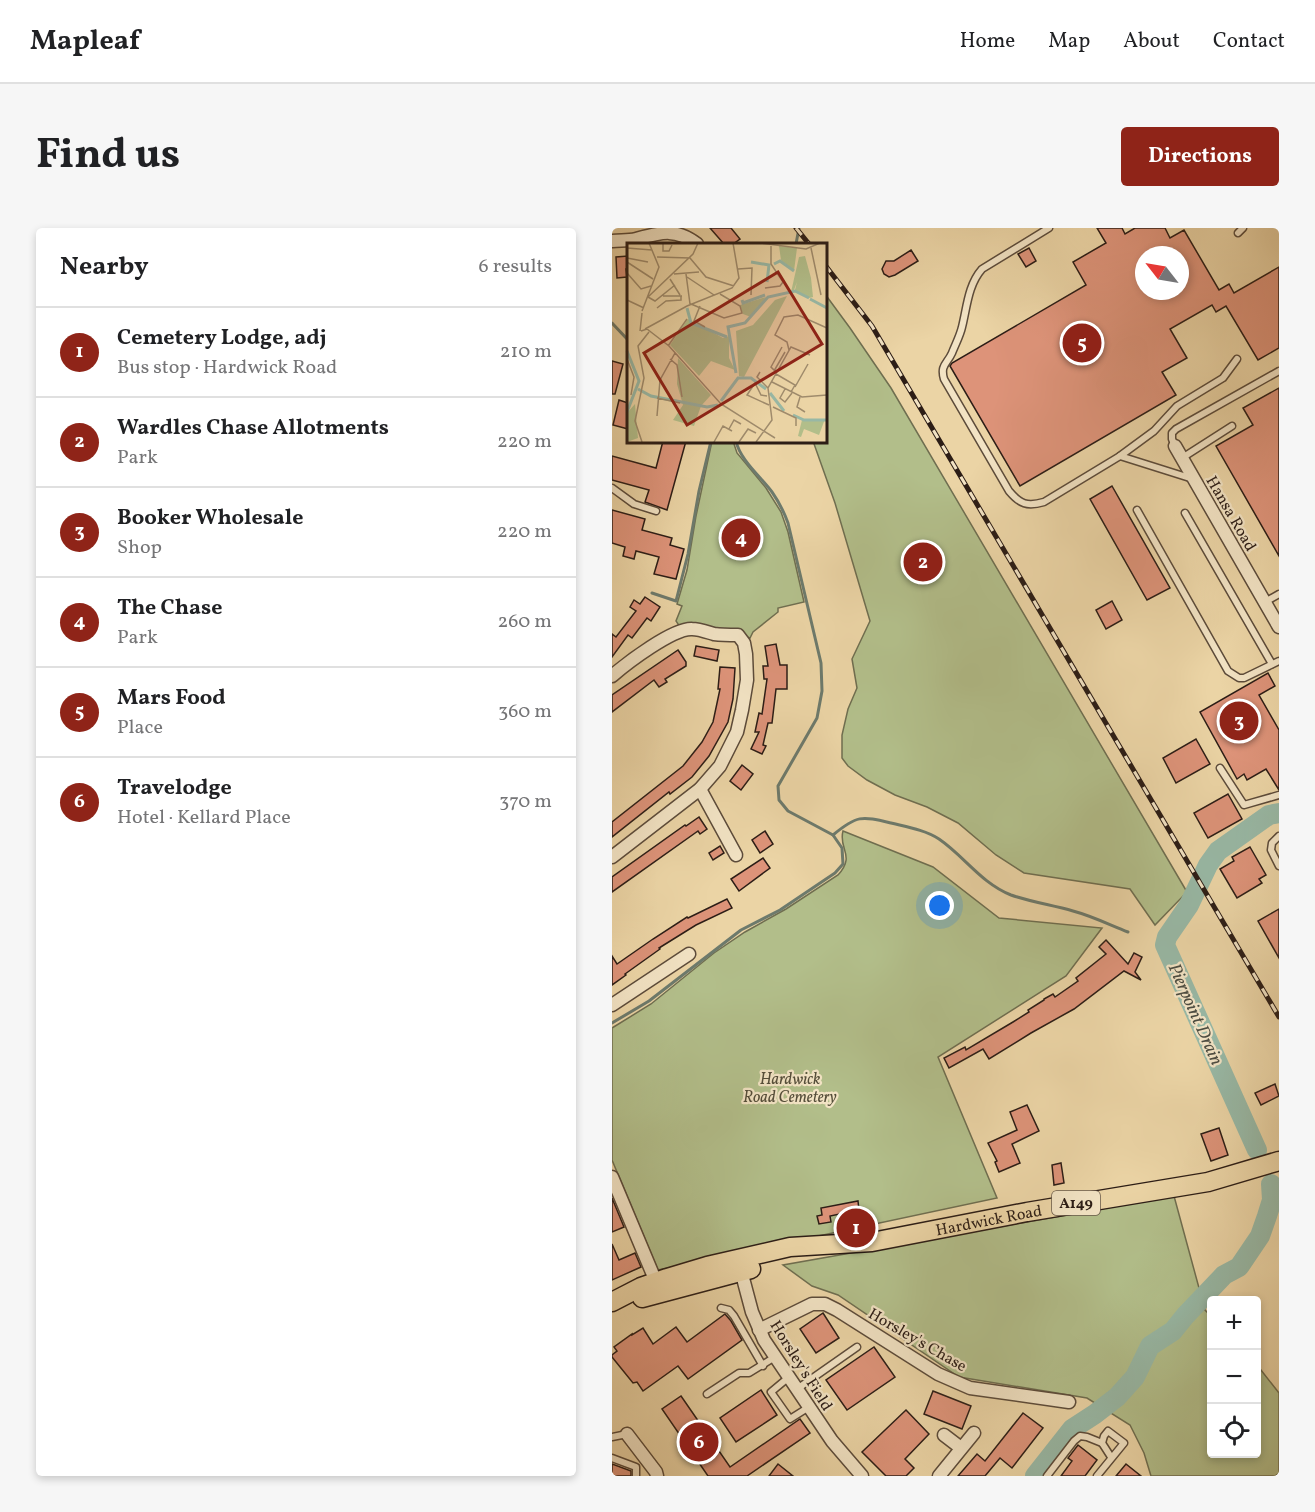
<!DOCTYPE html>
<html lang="en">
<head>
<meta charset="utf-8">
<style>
  body { margin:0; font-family:Vollkorn,serif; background:#f6f6f6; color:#202124 }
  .controls { position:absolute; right:18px; bottom:18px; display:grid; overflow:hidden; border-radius:6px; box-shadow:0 3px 9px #0003 }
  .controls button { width:54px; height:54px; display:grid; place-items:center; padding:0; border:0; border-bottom:2px solid #e0e0e0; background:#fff; color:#202124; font:30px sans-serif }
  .compass { position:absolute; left:523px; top:18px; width:54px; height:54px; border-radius:50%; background:#fff; box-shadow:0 3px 9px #0003; rotate:301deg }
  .you { position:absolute; left:328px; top:678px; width:21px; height:21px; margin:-15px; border:4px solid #fff; border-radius:50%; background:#1a73e8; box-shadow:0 0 0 9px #1a73e833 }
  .badge { display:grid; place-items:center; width:39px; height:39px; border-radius:50%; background:#8f2418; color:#fff; font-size:20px; font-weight:700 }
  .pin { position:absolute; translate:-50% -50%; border:3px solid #fff; box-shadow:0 2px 6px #0006 }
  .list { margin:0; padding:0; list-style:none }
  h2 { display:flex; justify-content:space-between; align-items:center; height:78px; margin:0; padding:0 24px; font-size:26px }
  h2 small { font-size:20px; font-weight:400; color:#757577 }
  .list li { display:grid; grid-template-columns:39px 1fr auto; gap:18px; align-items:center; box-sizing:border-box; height:90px; padding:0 24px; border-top:2px solid #e0e0e0 }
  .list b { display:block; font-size:22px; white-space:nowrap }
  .list p { margin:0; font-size:20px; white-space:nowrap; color:#757577 }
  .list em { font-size:20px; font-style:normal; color:#757577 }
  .icon { flex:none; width:33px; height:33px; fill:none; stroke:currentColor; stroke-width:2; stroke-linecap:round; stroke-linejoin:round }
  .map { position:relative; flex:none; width:667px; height:1248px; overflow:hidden; border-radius:6px }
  header { display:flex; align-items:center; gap:36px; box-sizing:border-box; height:84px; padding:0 30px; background:#fff; border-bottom:2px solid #e0e0e0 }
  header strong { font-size:28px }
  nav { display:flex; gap:33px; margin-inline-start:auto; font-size:21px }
  .intro { display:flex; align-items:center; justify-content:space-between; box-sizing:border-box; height:144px; padding:0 36px }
  h1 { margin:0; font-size:42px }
  .button { padding:15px 27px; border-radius:6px; background:#8f2418; color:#fff; font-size:21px; font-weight:700 }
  main { display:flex; gap:36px; padding:0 36px }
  aside { flex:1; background:#fff; border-radius:6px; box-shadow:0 3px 9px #0003 }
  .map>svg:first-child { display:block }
  .green { fill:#b2be8a; stroke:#6f6e50; stroke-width:1.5 }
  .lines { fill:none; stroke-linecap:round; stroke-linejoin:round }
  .stream { stroke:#6d7a6c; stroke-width:3 }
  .river { stroke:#98b8a5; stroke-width:20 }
  .building { fill:#dd9379; stroke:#2c1d16; stroke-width:1.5; fill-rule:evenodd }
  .service-casing { stroke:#5c4b3a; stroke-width:9 }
  .minor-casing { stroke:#5c4b3a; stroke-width:15 }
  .primary-casing { stroke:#2c1d16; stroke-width:21 }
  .service { stroke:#f2e3c4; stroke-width:6 }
  .minor { stroke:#f2e3c4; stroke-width:12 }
  .primary { stroke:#ebd4a5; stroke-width:18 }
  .rail-casing { stroke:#2c1d16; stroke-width:5 }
  .rail { stroke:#f2e3c4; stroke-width:3; stroke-dasharray:9; stroke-linecap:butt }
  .labels { text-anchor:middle; stroke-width:4.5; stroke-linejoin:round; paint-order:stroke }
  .shield { fill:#f2e3c4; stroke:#67584a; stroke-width:1.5 }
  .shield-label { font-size:15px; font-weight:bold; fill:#2c1d16 }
  .street-label { font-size:16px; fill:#2c1d16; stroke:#f2e3c4 }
  .park-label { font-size:16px; font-style:italic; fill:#544d39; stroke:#f2e3c4 }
  .water-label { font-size:18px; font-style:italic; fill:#4c4c41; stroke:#f2e3c4 }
  .inset-river { fill:none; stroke:#98b8a5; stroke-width:3 }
  .inset-road { fill:none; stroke:#9f8b6c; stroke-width:1.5 }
  .view { fill:#8f2418; fill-opacity:0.15; stroke:#8f2418; stroke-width:3 }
  .inset-edge { fill:none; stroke:#2c1d16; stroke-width:3 }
</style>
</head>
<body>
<header>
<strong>Mapleaf</strong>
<nav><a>Home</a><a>Map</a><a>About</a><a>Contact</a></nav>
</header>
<div class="intro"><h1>Find us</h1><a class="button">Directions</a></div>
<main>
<aside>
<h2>Nearby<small>6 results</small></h2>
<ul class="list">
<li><span class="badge">1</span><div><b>Cemetery Lodge, adj</b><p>Bus stop · Hardwick Road</p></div><em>210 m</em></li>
<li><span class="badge">2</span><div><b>Wardles Chase Allotments</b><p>Park</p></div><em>220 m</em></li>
<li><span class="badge">3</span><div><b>Booker Wholesale</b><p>Shop</p></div><em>220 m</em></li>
<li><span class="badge">4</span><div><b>The Chase</b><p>Park</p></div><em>260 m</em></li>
<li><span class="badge">5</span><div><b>Mars Food</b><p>Place</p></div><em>360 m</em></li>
<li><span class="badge">6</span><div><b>Travelodge</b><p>Hotel · Kellard Place</p></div><em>370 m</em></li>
</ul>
</aside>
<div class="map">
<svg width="667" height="1248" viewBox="0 0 667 1248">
  <rect width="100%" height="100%" fill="#ebd4a5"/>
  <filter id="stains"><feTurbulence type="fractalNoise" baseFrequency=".00333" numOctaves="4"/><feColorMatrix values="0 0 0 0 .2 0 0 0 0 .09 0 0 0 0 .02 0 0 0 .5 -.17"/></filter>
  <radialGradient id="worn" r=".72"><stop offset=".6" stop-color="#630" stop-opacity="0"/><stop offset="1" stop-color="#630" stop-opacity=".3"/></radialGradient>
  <g class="green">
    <polygon points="213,66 238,100 279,160 575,664 543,697 518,661 412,645 384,627 346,595 315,579 283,567 255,552 236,538 230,530 230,507 236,481 245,460 240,431 258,393 223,275 201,213 213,213"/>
    <polygon points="100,213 121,213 125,225 154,260 169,284 176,304 192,374 166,380 166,384 141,404 138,410 132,408 68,399 64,393 70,378 65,376 75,342 84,288"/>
    <path d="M 231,603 L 321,639 L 387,690 L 490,700 L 454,748 L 326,829 L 385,970 L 46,1042 L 0,932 L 0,800 L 39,776 L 102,725 L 133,704 L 174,681 L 226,647 C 244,627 226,621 231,603 Z"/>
    <polygon points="562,968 593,1082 599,1088 600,1226 644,1226 645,1137 667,1165 667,1245 663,1248 539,1248 532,1225 518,1197 475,1170 347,1149 226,1067 200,1058 171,1037"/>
  </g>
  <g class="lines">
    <g class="stream">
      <polyline points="184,16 187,0"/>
      <polyline points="0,95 16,112"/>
      <path d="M 124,213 C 128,232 149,249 160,264 C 167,274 172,284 176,295 L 209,435 L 210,463 L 205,490 L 166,558 L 167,572 L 176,583 L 221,607 C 245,587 249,588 279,595 C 295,599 313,602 327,611 C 352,628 369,655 399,667 C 419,674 440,677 461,683 C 480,688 498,697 516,704"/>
      <polyline points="40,365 64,373 76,326 87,263 99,213"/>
      <polyline points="0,795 37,773 129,702 168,682 223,645 231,636 230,620 221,607"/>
    </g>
    <g class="river">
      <polyline points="645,922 553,717 555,709 577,677 596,637 606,623 657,587 667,585"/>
      <polyline points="423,1248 460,1201 483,1186 505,1169 523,1149 538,1118 561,1103 573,1088 612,1047 627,1039 648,1008 655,988 660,972 659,956"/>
    </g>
  </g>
  <g class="building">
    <polygon points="98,0 119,0 128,11 121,16 112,16"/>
    <path d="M 485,0 L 510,0 L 513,6 L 523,0 L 553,0 L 558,10 L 572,2 L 607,62 L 617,56 L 622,65 L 667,39 L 667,120 L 646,132 L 614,78 L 604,84 L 600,77 L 558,101 L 575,130 L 550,144 L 564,167 L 408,258 L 338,138 L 340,135 L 474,57 L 461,34 L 494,15 ZM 532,27 L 568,27 L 568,63 L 532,63 Z"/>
    <polygon points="417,20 424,33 414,39 406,26"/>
    <polygon points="299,22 306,33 283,47 277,49 272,46 270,41 274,33 282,33"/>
    <polygon points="16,28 16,41 14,41 15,49 5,50 4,29"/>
    <polygon points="0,133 11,136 3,166 0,166"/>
    <polygon points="667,160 667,328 604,218 641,197 631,180"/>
    <polygon points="7,172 16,175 16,201 1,197"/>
    <polygon points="51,213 74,213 55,282 33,274 37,262 0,252 0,228 44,240"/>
    <polygon points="500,258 558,360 535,372 478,271"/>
    <polygon points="0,282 33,291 30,302 60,310 58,317 72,321 64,351 42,346 47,329 24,323 22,331 11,328 13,319 0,315"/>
    <polygon points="33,369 48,379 39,393 35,390 20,410 16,407 0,429 0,406 4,409 24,383 18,379 22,372 28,376"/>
    <polygon points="500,373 510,392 494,401 484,382"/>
    <polygon points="164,416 168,437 175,437 175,461 164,461 160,495 156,495 151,517 154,518 150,526 139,521 147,504 143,504 147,485 150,486 155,451 152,451 151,438 156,438 153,418"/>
    <polygon points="84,418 107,422 105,433 82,428"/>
    <polygon points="66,422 74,434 74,438 53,451 55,454 47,459 42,452 0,484 0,467"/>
    <polygon points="108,439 123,440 121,471 116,494 97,528 80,549 58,566 57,564 0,609 0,594 71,538 90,514 101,494 108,461 106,461"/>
    <polygon points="656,445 663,458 647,467 667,502 667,562 654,541 635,552 632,546 625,551 588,484"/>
    <polygon points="584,511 598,536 564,555 551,530"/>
    <polygon points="130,537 141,546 129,562 118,553"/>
    <polygon points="616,566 630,591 596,610 582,585"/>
    <polygon points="87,589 95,601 88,606 86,603 0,664 0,649 73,597 74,598"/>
    <polygon points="153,603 161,616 148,625 140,612"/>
    <polygon points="108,618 112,625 101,632 97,625"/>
    <polygon points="638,619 654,647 647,651 650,655 625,670 608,641 622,633 620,629"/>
    <polygon points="151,630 158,640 127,663 119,651"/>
    <polygon points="115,671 120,680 84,697 47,720 48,721 13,746 14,747 0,757 0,728 5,736 41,711 75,689 76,690"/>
    <polygon points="667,681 667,730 646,693"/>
    <polygon points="494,712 516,736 522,725 530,729 523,744 529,752 512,743 462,781 419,805 377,831 371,821 337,840 332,830 353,819 354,822 401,794 417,784 416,782 432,772 432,771 441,766 443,769 466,753 464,750 494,726 487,719"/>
    <polygon points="663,856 667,868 649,877 643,865"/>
    <polygon points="415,877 427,903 400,916 408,935 387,944 383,934 385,933 376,915 405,902 398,884"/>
    <polygon points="607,900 616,927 599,933 589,906"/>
    <polygon points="449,935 452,955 442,957 440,937"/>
    <polygon points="0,970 12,999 0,1004"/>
    <polygon points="246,973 247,982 218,988 219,994 207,996 205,988 210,987 209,980"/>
    <polygon points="0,1016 7,1032 23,1025 29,1039 0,1052"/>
    <polygon points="211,1085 227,1110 204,1125 188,1101"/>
    <polygon points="113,1086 119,1093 130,1112 76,1151 66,1138 31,1163 25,1154 21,1155 0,1129 0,1127 5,1123 2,1119 20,1106 20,1107 31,1100 41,1116 64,1099 75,1114"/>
    <polygon points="262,1119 283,1149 235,1182 214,1152"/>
    <polygon points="149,1162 165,1187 124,1214 108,1190"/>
    <polygon points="321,1163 359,1178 350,1201 312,1186"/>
    <polygon points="69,1168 118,1239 188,1191 198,1205 135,1248 96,1248 50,1181"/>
    <polygon points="294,1182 317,1206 293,1231 302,1240 294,1248 274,1248 250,1224"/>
    <polygon points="411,1185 431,1200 400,1240 388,1230 373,1248 346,1248 365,1226 373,1233"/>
    <polygon points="466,1217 485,1232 473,1248 449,1248 460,1233 456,1230"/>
    <polygon points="0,1236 19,1243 19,1248 0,1248"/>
    <polygon points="166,1236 181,1248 157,1248"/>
    <polygon points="514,1236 529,1248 504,1248"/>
  </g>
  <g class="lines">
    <g class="service-casing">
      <g id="service">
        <path d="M 437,0 L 370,41 C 356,57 355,79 350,99 C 348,108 343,117 340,125 C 335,136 328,137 332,151 L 397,263 C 408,276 415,279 432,274 L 508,228 L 581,251"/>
        <polyline points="626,5 631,0"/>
        <polyline points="563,218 560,211 560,205 564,201 667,143"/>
        <polyline points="508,228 542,203 565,178 611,150 625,131"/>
        <polyline points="570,230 620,198"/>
        <polyline points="0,260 22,276 44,283"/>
        <polyline points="525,282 616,443 627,450 632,450 667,433"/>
        <polyline points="573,285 660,436"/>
        <polyline points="653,374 667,366"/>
        <polyline points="608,540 632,577 667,567"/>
        <polyline points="667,608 660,615 659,622 667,638"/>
        <polyline points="109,1080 117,1082 122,1088 151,1138"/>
        <polyline points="177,1149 159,1164 178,1191 197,1179"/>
        <polyline points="185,1161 245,1119"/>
        <polyline points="95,1166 127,1145 137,1145 163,1129"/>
        <polyline points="0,1209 15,1206"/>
        <polyline points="0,1230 24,1239 24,1248"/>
        <polyline points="435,1248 462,1213 468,1208 475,1209 490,1215"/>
        <polyline points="485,1248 512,1215 496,1203 492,1208 490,1215 499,1229"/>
      </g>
    </g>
    <g class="minor-casing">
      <g id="minor">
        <path d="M 0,13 C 8,12 16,13 24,11 C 50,4 64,0 85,16"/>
        <polyline points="563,218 667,399"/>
        <path d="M 0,448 C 15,435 61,400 80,401 C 87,401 95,404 102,406 C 110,407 118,407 126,407 L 132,415 L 134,426 L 135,452 L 130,482 L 125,504 L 108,538 L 88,561 L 0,629"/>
        <polyline points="88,561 124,627"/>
        <polyline points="0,777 77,726"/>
        <polyline points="0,949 47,1061"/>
        <polyline points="128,1039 140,1084 152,1112 220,1213 250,1248"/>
        <polyline points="147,1102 200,1076 213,1076 225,1082 326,1146 358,1160 457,1174"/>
        <polyline points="15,1206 44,1244 45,1248"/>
        <polyline points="332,1207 349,1220"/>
        <polyline points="327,1248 362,1205"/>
      </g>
    </g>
    <g class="primary-casing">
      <g id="primary">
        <polyline points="30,1070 139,1041"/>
        <path id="s1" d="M 0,1074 L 29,1059 L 55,1050 L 95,1038 L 178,1019 L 260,1014 L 415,984 L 596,954 L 667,933"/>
      </g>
    </g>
    <use href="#service" class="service"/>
    <use href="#minor" class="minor"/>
    <use href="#primary" class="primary"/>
    <g class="rail-casing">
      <g id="rail">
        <polyline points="184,0 197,16"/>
        <polyline points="213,37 260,98 667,789"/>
      </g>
    </g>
    <use href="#rail" class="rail"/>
  </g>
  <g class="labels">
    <rect class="shield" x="440" y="963" width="48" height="24" rx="4.5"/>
    <g class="shield-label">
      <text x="464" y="980">A149</text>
    </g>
    <g class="street-label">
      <text transform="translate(620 285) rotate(60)" y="6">Hansa Road</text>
      <text dy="6" stroke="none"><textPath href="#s1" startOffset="388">Hardwick Road</textPath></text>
      <text transform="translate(306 1111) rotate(30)" y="6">Horsley's Chase</text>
      <text transform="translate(190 1137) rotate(58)" y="6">Horsley's Field</text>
    </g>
    <g class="park-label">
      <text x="178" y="856">Hardwick<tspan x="178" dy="18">Road Cemetery</tspan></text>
    </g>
    <g class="water-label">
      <text transform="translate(584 786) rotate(66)" y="6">Pierpoint Drain</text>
    </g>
  </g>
  <g transform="translate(15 15)">
    <rect width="200" height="200" fill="#ebd4a5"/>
    <path d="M 152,3 L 170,5 L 167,28 L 154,17 ZM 178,13 L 184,35 L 186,54 L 182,55 L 168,47 L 170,39 L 167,47 L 164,49 L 172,14 ZM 160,53 L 117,134 L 112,133 L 109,88 L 126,82 L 148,57 ZM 139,54 L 124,74 L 116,71 L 113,62 ZM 61,76 L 96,95 L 102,93 L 102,115 L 108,127 L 84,118 L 72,133 L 43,102 ZM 51,115 L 84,152 L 74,163 L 67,183 L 46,177 L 56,162 L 50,141 ZM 8,161 L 11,195 L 0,199 L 0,170 ZM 198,176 L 192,192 L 177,186 L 174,194 L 171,193 L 175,177 Z" fill="#b2be8a"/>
    <path class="inset-river" d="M 124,19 L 142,22 L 140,39M 147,21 L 153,18 L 167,28M 183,56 L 200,65M 115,57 L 116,60 L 138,52M 60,65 L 64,80 L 100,94M 0,108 L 12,138 L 0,169M 109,130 L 101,84 L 118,80 L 141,54 L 168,48 L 182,55M 11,146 L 24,153 L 80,164 L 91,162M 143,150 L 157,168M 94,158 L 111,135 L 124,135 L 139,146M 166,172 L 177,177 L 200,177"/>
    <path class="inset-road" d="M 36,0 L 36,8 L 42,8 L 45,2M 134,0 L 179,6 L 193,0M 0,5 L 25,7M 184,5 L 194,52M 30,14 L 63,15M 0,15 L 21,19M 63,15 L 79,34 L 107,43M 0,19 L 26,36M 111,26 L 125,25 L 124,52M 0,30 L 14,46 L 24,43M 47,31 L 72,29M 59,31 L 63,61M 60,34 L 87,52M 43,36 L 53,52M 138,45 L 153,43 L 156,39 L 144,21 L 144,1M 36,53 L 55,53M 21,54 L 66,11 L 71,0M 21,54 L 28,58 L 48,42M 0,57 L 17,65M 64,61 L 97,75 L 115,70 L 113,63 L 93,51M 73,63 L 67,78 L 78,84M 30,65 L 39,58 L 54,57 L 54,53M 15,68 L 32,24 L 22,0M 18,86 L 60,63 L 105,45 L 112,35 L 106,0M 13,88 L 15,70M 14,88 L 20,86 L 42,103 L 94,161 L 148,195M 41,103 L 60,76M 162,107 L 160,99 L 148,92 L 157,74 L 171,72 L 200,85M 0,116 L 7,134 L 4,152M 43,116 L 50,122 L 55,154M 147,128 L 158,109M 133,129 L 130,134 L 141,145M 150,130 L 144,124 L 155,104M 149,131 L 168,142 L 164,149M 145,139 L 175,154 L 200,152M 168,144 L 181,121M 158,146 L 153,155 L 158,159 L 165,150M 140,153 L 134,152 L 128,140 L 120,152 L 142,162M 173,154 L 170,164 L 178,169M 30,155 L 53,160M 146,164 L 169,175 L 169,183M 30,173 L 33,137 L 48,110M 102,186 L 107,177 L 114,181M 15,199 L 8,178 L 17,135 L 11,103 L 22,89M 87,199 L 96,183 L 105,188M 112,199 L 121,186 L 129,190M 129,199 L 145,177 L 141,145 L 164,104 L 183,112"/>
    <path class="view" d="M 151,29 L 195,101 L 60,182 L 17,110 Z"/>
    <rect width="200" height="200" class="inset-edge"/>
  </g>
  <rect width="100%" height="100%" filter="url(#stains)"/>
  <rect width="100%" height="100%" fill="url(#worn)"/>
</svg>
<div class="controls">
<button>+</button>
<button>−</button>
<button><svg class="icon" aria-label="locate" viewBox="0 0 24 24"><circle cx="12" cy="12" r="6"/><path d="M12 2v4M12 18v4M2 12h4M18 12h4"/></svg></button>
</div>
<svg class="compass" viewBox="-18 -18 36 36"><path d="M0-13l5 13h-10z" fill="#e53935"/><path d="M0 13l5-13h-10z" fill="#757577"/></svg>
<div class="you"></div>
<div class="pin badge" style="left:244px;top:1000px">1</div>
<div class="pin badge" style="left:311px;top:334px">2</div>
<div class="pin badge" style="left:627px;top:493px">3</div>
<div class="pin badge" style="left:129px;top:310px">4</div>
<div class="pin badge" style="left:470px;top:115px">5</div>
<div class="pin badge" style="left:87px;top:1214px">6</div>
</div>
</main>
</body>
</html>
